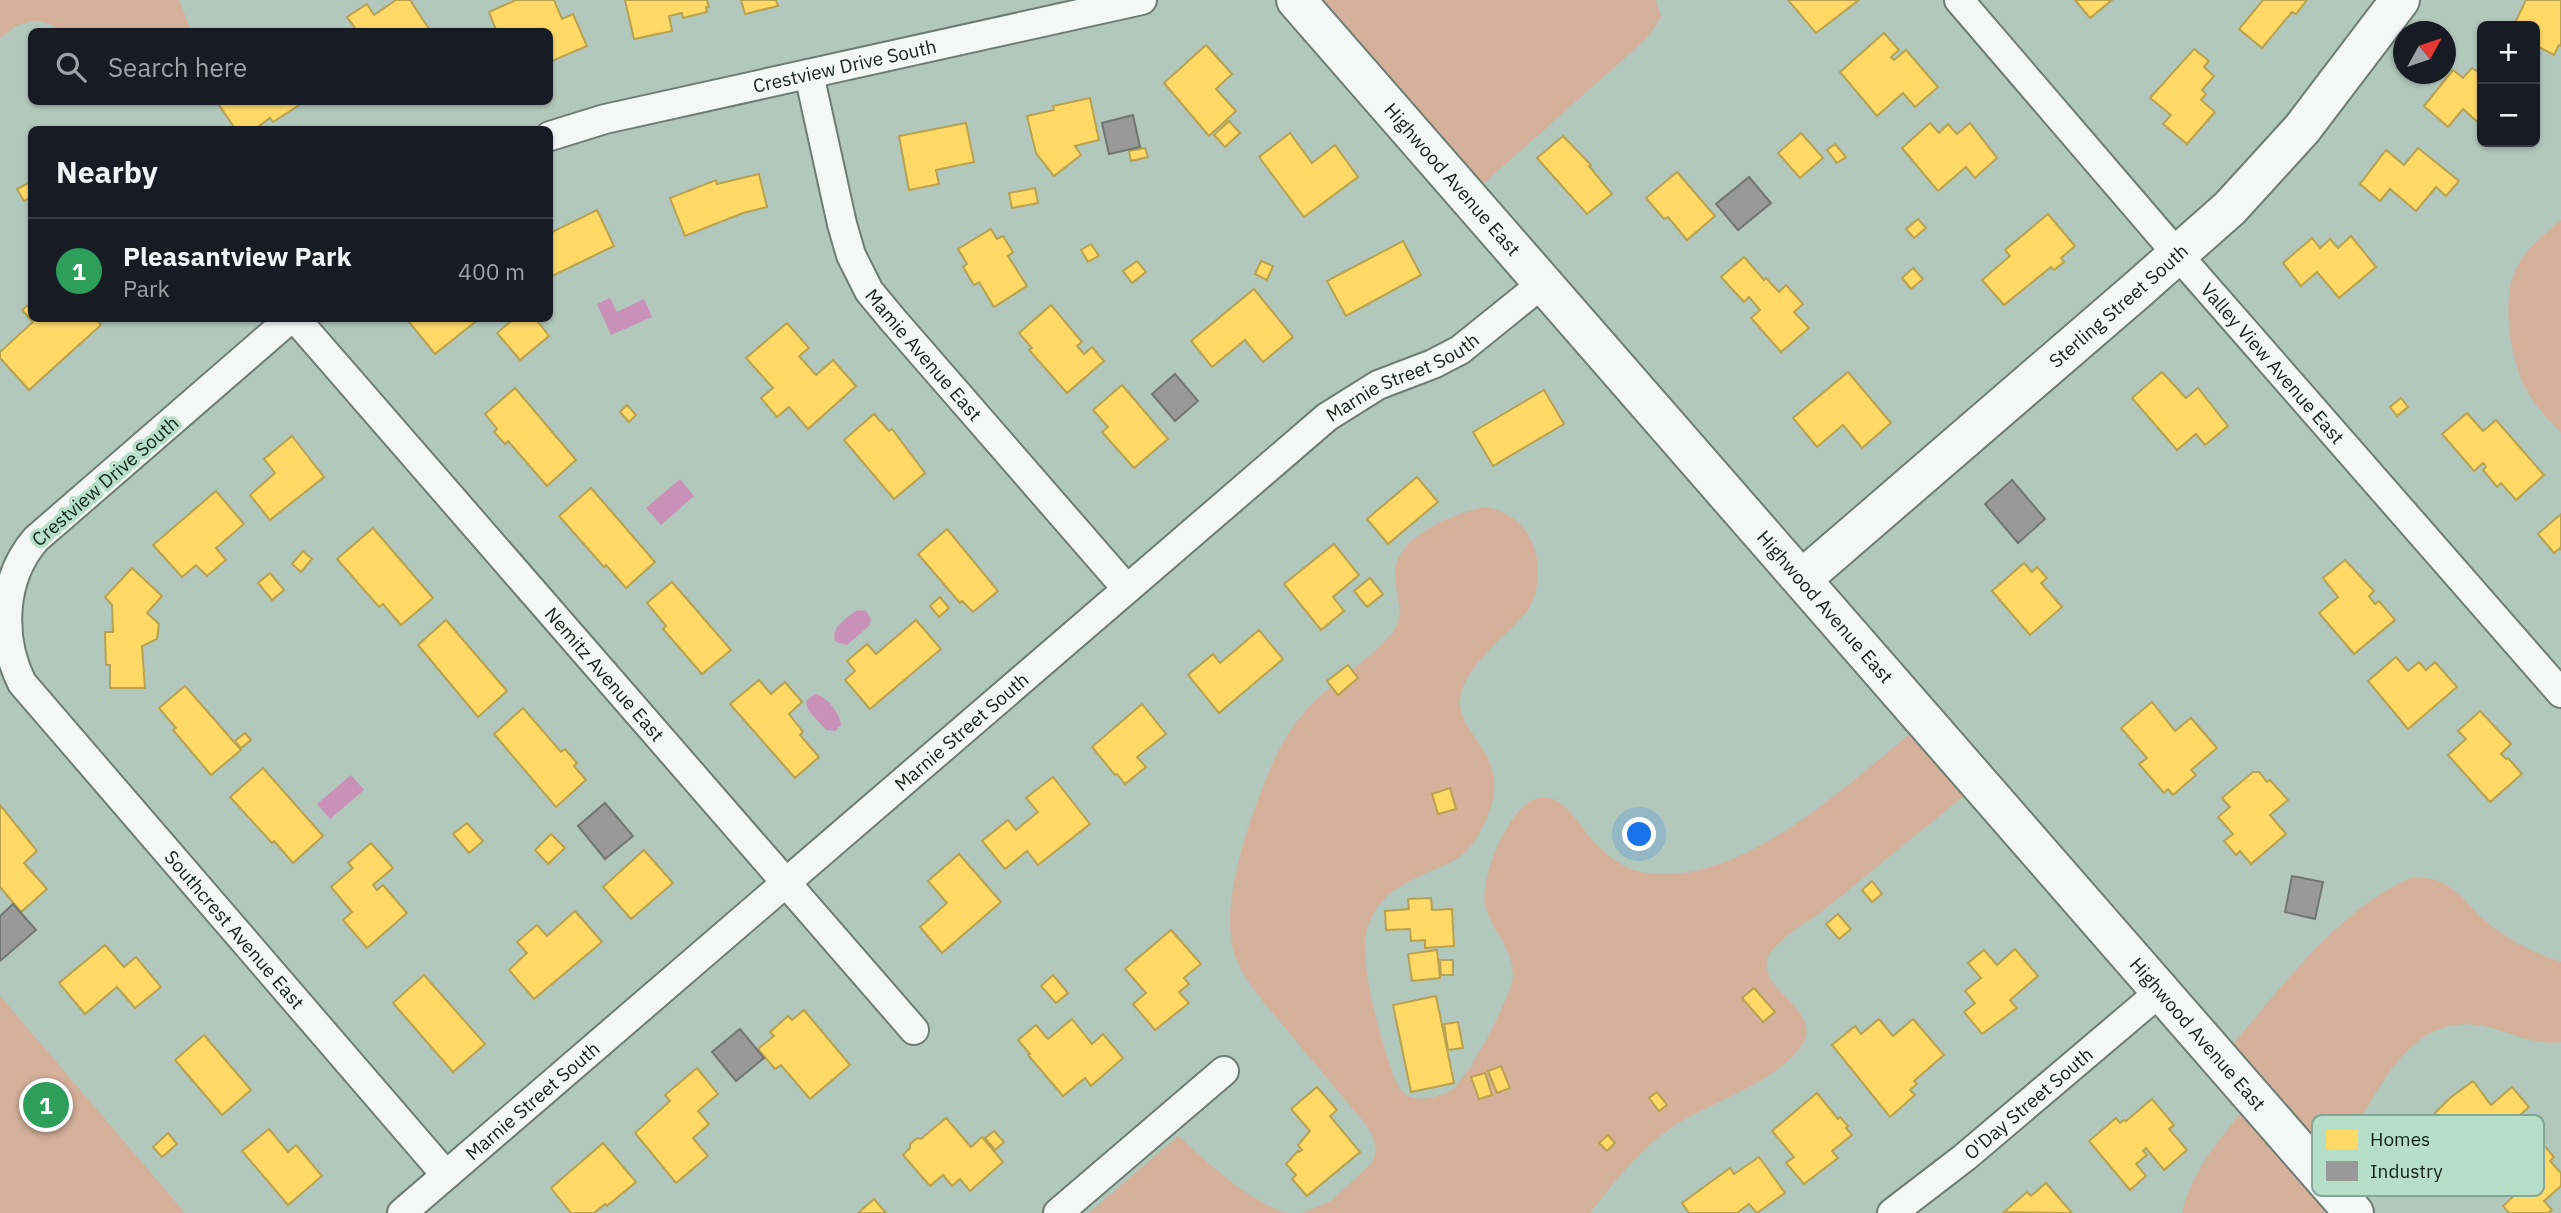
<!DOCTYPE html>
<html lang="en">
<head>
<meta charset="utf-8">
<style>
  body { margin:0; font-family:"IBM Plex Sans",sans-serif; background:#242831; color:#f1f3f6 }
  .controls { position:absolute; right:21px; top:21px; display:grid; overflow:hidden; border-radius:10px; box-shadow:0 2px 5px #0004 }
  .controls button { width:63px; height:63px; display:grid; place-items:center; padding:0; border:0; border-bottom:2px solid #363941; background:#171b24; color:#f1f3f6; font:35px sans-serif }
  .compass { position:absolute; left:2393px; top:21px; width:63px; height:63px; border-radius:50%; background:#171b24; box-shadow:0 2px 5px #0004; rotate:50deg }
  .you { position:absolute; left:1640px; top:835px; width:24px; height:24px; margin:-18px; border:5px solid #fff; border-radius:50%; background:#1a73e8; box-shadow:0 0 0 10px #1a73e833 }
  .badge { display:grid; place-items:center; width:46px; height:46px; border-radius:50%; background:#b45309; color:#fff; font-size:23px; font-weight:700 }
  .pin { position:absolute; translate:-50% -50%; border:4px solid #fff; box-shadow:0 2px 7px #0006 }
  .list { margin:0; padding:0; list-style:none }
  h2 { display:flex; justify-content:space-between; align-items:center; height:91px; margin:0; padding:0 28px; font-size:30px }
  h2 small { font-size:23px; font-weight:400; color:#9ea1a6 }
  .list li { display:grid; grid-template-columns:46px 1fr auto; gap:21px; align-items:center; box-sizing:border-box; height:105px; padding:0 28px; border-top:2px solid #363941 }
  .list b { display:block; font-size:26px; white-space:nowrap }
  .list p { margin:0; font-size:23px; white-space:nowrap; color:#9ea1a6 }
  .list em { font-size:23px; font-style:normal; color:#9ea1a6 }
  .icon { flex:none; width:38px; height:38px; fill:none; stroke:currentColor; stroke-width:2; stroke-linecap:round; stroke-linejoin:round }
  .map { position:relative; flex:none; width:2561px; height:1213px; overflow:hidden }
  .search { position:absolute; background:#171b24; box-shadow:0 2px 5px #0004; left:28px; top:28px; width:525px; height:77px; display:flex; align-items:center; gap:18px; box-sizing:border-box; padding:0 24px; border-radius:10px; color:#9ea1a6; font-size:26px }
  .panel { position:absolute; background:#171b24; box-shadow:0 2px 5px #0004; left:28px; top:126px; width:525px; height:196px; border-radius:10px }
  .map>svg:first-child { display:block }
  .green { fill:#d5b09a }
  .water { fill:#ca91b8 }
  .homes { fill:#ffd966; stroke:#b8a24f; stroke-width:2 }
  .industry { fill:#999; stroke:#717573; stroke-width:2 }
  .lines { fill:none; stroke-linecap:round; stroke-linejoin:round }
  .street-casing { stroke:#6c7d74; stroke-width:32 }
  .secondary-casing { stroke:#6c7d74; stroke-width:42 }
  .street { stroke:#f3f7f5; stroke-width:28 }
  .secondary { stroke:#f3f7f5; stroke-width:38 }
  .labels { text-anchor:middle; stroke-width:7; stroke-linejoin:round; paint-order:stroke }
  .street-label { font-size:19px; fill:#13221a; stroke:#b6dec8 }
  .key { fill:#b6dec8; stroke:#85a694; stroke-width:2 }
  .key-label { font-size:19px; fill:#13221a }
</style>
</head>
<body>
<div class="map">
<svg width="2561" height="1213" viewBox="0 0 2561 1213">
  <rect width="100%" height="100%" fill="#b2c8bc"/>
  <g class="green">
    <polygon points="0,0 179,0 191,31 63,31 43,21 30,21 16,26 0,38"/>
    <polygon points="1322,0 1656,0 1661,17 1647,38 1483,184"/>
    <path d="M 2561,220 L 2561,433 C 2549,420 2535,406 2527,391 C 2511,363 2501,301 2515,271 C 2524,250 2544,235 2561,220 Z"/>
    <path d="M 1484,507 C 1534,513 1551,570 1528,610 C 1508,634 1477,656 1464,685 C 1443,730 1512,748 1490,809 C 1467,872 1446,858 1398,888 C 1382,897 1370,915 1366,933 C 1360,968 1382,1045 1395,1079 C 1405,1105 1425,1101 1448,1092 C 1466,1085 1511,997 1513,976 C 1514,949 1490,929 1485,904 C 1480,877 1508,809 1535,799 C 1562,789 1579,826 1594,842 C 1606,855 1623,868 1641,872 C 1736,891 1843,788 1911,733 L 1965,795 C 1918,833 1872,871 1825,909 C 1811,920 1795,928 1782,940 C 1776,945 1768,953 1767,961 C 1760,991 1827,1013 1800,1048 C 1771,1085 1712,1101 1674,1126 C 1640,1148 1615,1181 1590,1213 L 1302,1213 L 1331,1201 L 1371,1164 C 1379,1151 1375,1139 1367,1126 C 1342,1096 1317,1066 1292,1036 C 1272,1011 1237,976 1232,944 C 1225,906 1239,855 1251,819 C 1264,784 1277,744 1302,715 C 1328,684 1368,662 1392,633 C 1407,613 1394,594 1395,572 C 1397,536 1454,513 1484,507 Z"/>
    <path d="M 2413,877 C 2454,877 2461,901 2489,924 C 2510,941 2535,953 2561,962 L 2561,1042 C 2535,1047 2503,1028 2477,1025 C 2409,1017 2383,1086 2352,1131 C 2346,1140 2338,1148 2332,1157 L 2233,1044 C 2282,986 2342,906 2413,877 Z"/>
    <polygon points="0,996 185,1213 0,1213"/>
    <path d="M 2242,1112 L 2330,1213 L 2182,1213 C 2191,1173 2216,1143 2242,1112 Z"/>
    <path d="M 1178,1136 C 1211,1165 1244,1198 1286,1213 L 1089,1213 Z"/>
  </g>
  <g class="water">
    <polygon points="610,298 617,312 644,299 652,317 611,335 597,304"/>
    <polygon points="680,479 694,496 661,525 646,508"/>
    <path d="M 857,610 L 866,611 L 871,619 L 869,626 L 847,645 L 836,642 C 829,628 846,619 857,610 Z"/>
    <path d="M 815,694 C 826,696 840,713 841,725 L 835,731 L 826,730 L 808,710 L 806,701 Z"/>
    <polygon points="351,775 364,790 330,819 317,804"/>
  </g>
  <g class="homes">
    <polygon points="396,0 410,0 431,32 358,32 347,17 367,4 374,15"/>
    <polygon points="516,0 554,0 562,19 573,14 587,46 552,61 550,54 550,32 497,32 489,12"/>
    <polygon points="625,0 707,0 709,7 706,7 707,12 683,18 682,13 669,16 672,31 634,39"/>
    <polygon points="741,0 776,0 778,6 745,14"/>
    <polygon points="1788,0 1859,0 1816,33"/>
    <polygon points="2075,0 2112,0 2090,18"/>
    <polygon points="2263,0 2307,0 2296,14 2292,12 2262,48 2239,29"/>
    <polygon points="2526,0 2561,0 2561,46 2559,45 2554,55 2535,45 2535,26 2514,25"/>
    <polygon points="1884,33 1899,50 1891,57 1894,60 1906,50 1938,87 1915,107 1903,93 1877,116 1840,72"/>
    <polygon points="1206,45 1232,74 1216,89 1236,111 1209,136 1164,83"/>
    <polygon points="2194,49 2209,61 2204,67 2214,76 2202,90 2206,94 2201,100 2215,112 2187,144 2163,124 2171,115 2150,98"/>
    <polygon points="2472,68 2482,75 2482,126 2463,109 2448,127 2424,106 2453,70 2463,78"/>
    <polygon points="1090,98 1099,140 1075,146 1081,155 1054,176 1036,153 1027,116 1054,110 1053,106"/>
    <polygon points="217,102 304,102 273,122 270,118 254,130 236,130"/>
    <polygon points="1229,121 1240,133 1225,147 1214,135"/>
    <polygon points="966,123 974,162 936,170 939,184 909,190 899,136"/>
    <polygon points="1930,123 1939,133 1948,124 1957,134 1970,123 1997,158 1975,178 1966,167 1938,191 1902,148"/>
    <polygon points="1290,133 1312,163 1335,145 1358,177 1304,217 1259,157"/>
    <polygon points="1801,133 1823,158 1800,178 1778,153"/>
    <polygon points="1563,136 1591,165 1589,166 1612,194 1587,214 1537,158"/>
    <polygon points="1835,144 1846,157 1837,163 1827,150"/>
    <polygon points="1145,148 1148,157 1131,161 1129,151"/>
    <polygon points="2418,148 2459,181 2446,196 2436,187 2416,211 2390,189 2380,201 2360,184 2386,150 2404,165"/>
    <polygon points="1677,172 1715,216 1687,240 1668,217 1664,219 1646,198"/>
    <polygon points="759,174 767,207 743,213 685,236 670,198 716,180 717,184"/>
    <polygon points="32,181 32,197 24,201 17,189"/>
    <polygon points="1035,188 1038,203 1012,208 1009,193"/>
    <polygon points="597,210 614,246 550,277 550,233"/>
    <polygon points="2048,214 2075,246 2061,258 2064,262 2054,270 2051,267 2004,305 1982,280 2010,256 2005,250"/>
    <polygon points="1918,219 1926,228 1914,238 1906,229"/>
    <polygon points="991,229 997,239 1003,236 1013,252 1008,256 1027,286 994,307 979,282 974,285 963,267 967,264 958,249"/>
    <polygon points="2351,236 2376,267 2339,298 2317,272 2301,286 2283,263 2312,238 2320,248 2330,239 2338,248"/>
    <polygon points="1403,241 1421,275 1346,316 1327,281"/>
    <polygon points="1091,244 1099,256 1088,262 1081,250"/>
    <polygon points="1744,257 1764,280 1766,278 1779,292 1786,285 1803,304 1794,312 1809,328 1781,352 1751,318 1760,310 1749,297 1744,302 1721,277"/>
    <polygon points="1137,261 1146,272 1132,283 1123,271"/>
    <polygon points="1261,261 1273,266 1267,280 1255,274"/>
    <polygon points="1913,268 1923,279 1911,289 1902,278"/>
    <polygon points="1254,289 1293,337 1263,362 1245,340 1212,367 1191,341"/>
    <polygon points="32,302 32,318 95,318 101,325 29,390 0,358 0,352 33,322 22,310"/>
    <polygon points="1051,305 1082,342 1077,346 1084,354 1092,347 1104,361 1067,393 1029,350 1032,348 1019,333"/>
    <polygon points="414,318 480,318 435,354 409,322"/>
    <polygon points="515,318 535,318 549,336 520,360 497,333"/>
    <polygon points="787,323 809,348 799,356 816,375 833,360 856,386 808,429 789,407 777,417 761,398 773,388 746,358"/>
    <polygon points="1848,372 1891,423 1862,448 1843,425 1817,447 1793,418"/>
    <polygon points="2162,372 2186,398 2198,388 2228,426 2205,445 2196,434 2177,450 2132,398"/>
    <polygon points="1122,385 1168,439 1134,468 1102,432 1108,427 1093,410"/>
    <polygon points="515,388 576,460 547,486 508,441 505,444 494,432 497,429 485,414"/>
    <polygon points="1544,390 1564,424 1493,466 1473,432"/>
    <polygon points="2401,398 2408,407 2397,416 2390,407"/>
    <polygon points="627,405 636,415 629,422 620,412"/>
    <polygon points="2467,413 2483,431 2496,420 2544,475 2516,500 2501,483 2497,487 2483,470 2486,467 2483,463 2474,471 2442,434"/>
    <polygon points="874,414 889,431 892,429 925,473 894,499 844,440"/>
    <polygon points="292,436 324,477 270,520 250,495 275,473 264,459"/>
    <polygon points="1417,477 1438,502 1388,544 1367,519"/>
    <polygon points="591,488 655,562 626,588 606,565 604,567 559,516"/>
    <polygon points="216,491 244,524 216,548 226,560 207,576 196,565 182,577 153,545"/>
    <polygon points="2561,514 2561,550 2560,548 2554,553 2538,534"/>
    <polygon points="373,528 433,598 401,625 383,604 379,607 337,559"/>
    <polygon points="947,529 998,591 973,612 962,601 960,603 918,554"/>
    <polygon points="1334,544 1359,575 1333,597 1344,611 1321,630 1284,584"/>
    <polygon points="303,551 312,559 301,572 292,564"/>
    <polygon points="2345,560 2374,591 2369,596 2375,604 2379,601 2395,620 2354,654 2319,613 2338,597 2323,578"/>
    <polygon points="2024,563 2032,572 2037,567 2047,578 2041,583 2062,607 2030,635 1992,591"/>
    <polygon points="132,568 162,596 147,613 159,624 157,639 142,646 145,688 110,688 110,665 106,665 105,632 113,632 112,605 105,597"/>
    <polygon points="270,573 284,590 272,600 258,583"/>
    <polygon points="1370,578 1383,594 1367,607 1354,591"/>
    <polygon points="672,582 731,650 702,674 663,629 666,626 647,603"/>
    <polygon points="940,597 949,608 939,617 930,606"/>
    <polygon points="446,620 507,691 478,717 418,645"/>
    <polygon points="916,620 941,649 870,709 845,680 855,671 847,661 867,644 876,654"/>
    <polygon points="1259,630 1283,659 1219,713 1188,675 1213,654 1220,663"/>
    <polygon points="2396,657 2408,671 2419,662 2426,670 2435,662 2457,687 2408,729 2368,681"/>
    <polygon points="1348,665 1358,678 1338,695 1327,681"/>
    <polygon points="759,680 771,694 785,682 802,702 789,714 803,732 800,735 819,757 795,778 730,704"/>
    <polygon points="185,686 241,750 211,775 173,730 176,728 159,708"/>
    <polygon points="2152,702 2175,731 2191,718 2217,748 2191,770 2196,775 2173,795 2168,789 2164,793 2139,764 2147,758 2121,728"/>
    <polygon points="1142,704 1166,734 1137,757 1146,767 1125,784 1117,774 1115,775 1092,747"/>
    <polygon points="523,708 561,752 565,749 577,763 574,766 586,780 556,807 494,734"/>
    <polygon points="2480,711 2511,744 2501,754 2506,759 2508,758 2522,774 2490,802 2448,755 2466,739 2458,731"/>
    <polygon points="245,733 251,740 241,748 235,741"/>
    <polygon points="263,768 323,836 293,863 274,841 272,843 230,797"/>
    <polygon points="2253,772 2259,772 2267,782 2270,780 2288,800 2270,815 2286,834 2251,864 2240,851 2236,855 2224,841 2233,834 2218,817 2230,807 2222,798"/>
    <polygon points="1053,777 1090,824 1038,865 1027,851 1005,869 982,841 1008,820 1016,830 1038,812 1026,798"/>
    <polygon points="1450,788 1456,809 1438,814 1432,794"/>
    <polygon points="0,805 37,851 24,863 47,889 21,912 0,887"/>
    <polygon points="467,823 483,841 469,853 453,834"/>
    <polygon points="551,834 565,848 548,864 535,850"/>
    <polygon points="371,843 393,868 373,885 377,890 383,885 407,913 367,948 343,920 352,912 331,887 353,868 348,863"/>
    <polygon points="644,850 673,883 631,919 603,887"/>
    <polygon points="959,854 1001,902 942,953 920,927 947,903 928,881"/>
    <polygon points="1872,881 1882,894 1872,902 1862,890"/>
    <polygon points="1431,898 1432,910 1452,909 1454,946 1425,948 1425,940 1411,941 1410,929 1386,930 1385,911 1409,909 1408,899"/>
    <polygon points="575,911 602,942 534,999 509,970 527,953 517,942 537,925 547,936"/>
    <polygon points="1838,914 1851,929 1839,939 1826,924"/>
    <polygon points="1171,930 1201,964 1184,978 1189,984 1179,992 1189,1003 1155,1030 1133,1004 1146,993 1125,969"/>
    <polygon points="105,945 124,967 136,957 161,987 135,1008 117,987 85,1014 59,983"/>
    <polygon points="2015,949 2038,976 2010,1000 2017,1008 1982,1034 1964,1012 1975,1003 1965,991 1981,978 1968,963 1984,950 1997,965"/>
    <polygon points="1437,950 1440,978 1412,981 1408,954"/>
    <polygon points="1440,960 1453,960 1453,975 1441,975"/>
    <polygon points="424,975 485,1044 453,1072 393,1003"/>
    <polygon points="1053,975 1068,993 1056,1003 1041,986"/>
    <polygon points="1754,988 1775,1012 1763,1022 1742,998"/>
    <polygon points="1436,996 1454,1083 1411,1092 1393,1005"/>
    <polygon points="804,1010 850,1065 810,1099 781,1065 775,1069 758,1049 774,1036 770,1032 788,1016 792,1020"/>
    <polygon points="1072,1019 1092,1044 1103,1034 1123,1058 1091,1086 1085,1078 1063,1096 1028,1055 1030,1054 1018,1040 1036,1025 1048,1039"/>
    <polygon points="1879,1019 1893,1036 1913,1019 1944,1055 1914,1081 1917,1084 1910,1090 1915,1095 1890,1117 1832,1045 1855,1026 1861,1034"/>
    <polygon points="1458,1022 1463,1048 1448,1050 1444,1024"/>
    <polygon points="204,1035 251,1090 222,1115 175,1060"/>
    <polygon points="1501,1066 1510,1088 1497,1093 1488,1071"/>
    <polygon points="697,1068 718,1094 698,1111 709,1124 693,1138 708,1156 676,1183 635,1133 670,1101 665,1095"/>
    <polygon points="1485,1073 1492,1095 1479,1099 1471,1077"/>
    <polygon points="2473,1081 2491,1105 2512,1087 2529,1107 2465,1165 2445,1141 2457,1130 2454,1125 2448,1130 2434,1114 2450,1098"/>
    <polygon points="1317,1087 1337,1110 1330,1116 1360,1152 1307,1196 1292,1179 1296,1175 1286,1164 1298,1151 1299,1152 1302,1150 1298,1145 1310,1131 1291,1109"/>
    <polygon points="1657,1092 1667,1105 1659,1111 1649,1098"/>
    <polygon points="1817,1093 1838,1119 1840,1117 1848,1126 1846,1128 1852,1135 1832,1151 1838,1158 1804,1184 1786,1163 1794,1157 1772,1131"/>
    <polygon points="2152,1099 2174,1125 2169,1129 2187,1150 2164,1170 2146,1148 2143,1151 2147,1155 2136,1164 2146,1176 2130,1190 2089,1141 2116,1118 2120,1123 2124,1120 2126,1121"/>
    <polygon points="946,1118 971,1147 982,1137 1003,1162 970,1191 960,1179 952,1186 943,1175 930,1186 903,1155 910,1148 910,1144 917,1138 921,1139"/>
    <polygon points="269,1129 288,1152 296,1145 322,1176 288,1205 242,1151"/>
    <polygon points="994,1131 1004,1142 995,1150 985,1138"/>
    <polygon points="168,1133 177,1144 162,1157 153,1147"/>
    <polygon points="1608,1135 1615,1143 1607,1151 1599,1143"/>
    <polygon points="2531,1139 2539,1147 2543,1144 2554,1157 2550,1161 2561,1173 2561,1186 2544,1201 2552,1210 2548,1213 2509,1213 2503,1206 2516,1194 2508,1185 2516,1178 2503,1164"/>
    <polygon points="603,1143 636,1182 607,1206 605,1204 594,1213 571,1213 551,1188"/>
    <polygon points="1759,1157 1785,1193 1757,1213 1749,1204 1737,1213 1689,1213 1682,1203 1730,1168 1734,1174"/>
    <polygon points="2046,1183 2072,1213 2004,1212 2027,1192 2031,1196"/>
    <polygon points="874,1199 886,1213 858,1213"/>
  </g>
  <g class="industry">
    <polygon points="1133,115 1140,147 1109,154 1102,123"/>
    <polygon points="1749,177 1771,203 1738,230 1716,204"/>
    <polygon points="1175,374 1198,401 1175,421 1152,394"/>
    <polygon points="2012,480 2045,519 2018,543 1985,504"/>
    <polygon points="605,803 633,836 605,859 578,826"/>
    <polygon points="2292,876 2323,882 2315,919 2285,912"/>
    <polygon points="13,904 36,930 0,961 0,916"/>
    <polygon points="740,1029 764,1058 736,1081 712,1052"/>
  </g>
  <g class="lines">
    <g class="street-casing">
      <g id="street">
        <path id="s1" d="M 1959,0 L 2178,255 L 2561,693"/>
        <path id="s2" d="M 809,74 L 842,224 L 851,255 L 869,291 L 893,320 L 1127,589"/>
        <path id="s3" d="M 550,136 L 605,119 L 1142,0"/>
        <path id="s4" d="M 291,318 L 36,539 C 1,579 0,639 22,683 L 446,1175"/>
        <path id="s5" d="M 295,318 L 914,1030"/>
        <path id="s6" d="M 402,1213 L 1327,417 L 1378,385 L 1433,364 L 1460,350 L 1543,283"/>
        <polyline points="1058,1213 1224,1071"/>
        <path id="s7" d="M 1892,1213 L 1965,1157 L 2161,991"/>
      </g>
    </g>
    <g class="secondary-casing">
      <g id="secondary">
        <path id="s8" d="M 1296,0 L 2354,1213"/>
        <path id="s9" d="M 1802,579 L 2136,291 L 2230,208 L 2302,129 L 2400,0"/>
      </g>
    </g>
    <use href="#street" class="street"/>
    <use href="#secondary" class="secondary"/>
  </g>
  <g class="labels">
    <g class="street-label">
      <text dy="7" stroke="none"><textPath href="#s3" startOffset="303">Crestview Drive South</textPath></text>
      <text dy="7" stroke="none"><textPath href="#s8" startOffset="238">Highwood Avenue East</textPath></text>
      <text dy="7" stroke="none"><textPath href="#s9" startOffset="418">Sterling Street South</textPath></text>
      <text dy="7" stroke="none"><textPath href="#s2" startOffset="310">Mamie Avenue East</textPath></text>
      <text dy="7" stroke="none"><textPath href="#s1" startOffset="480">Valley View Avenue East</textPath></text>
      <text dy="7" stroke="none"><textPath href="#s6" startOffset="1306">Marnie Street South</textPath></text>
      <text transform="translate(105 481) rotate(-41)" y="7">Crestview Drive South</text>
      <text dy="7" stroke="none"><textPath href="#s8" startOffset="805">Highwood Avenue East</textPath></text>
      <text dy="7" stroke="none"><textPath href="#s5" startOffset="472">Nemitz Avenue East</textPath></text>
      <text dy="7" stroke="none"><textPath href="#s6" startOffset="738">Marnie Street South</textPath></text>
      <text dy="7" stroke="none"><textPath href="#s4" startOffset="816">Southcrest Avenue East</textPath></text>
      <text dy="7" stroke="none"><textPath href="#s8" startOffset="1372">Highwood Avenue East</textPath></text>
      <text dy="7" stroke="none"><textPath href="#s6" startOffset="172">Marnie Street South</textPath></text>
      <text dy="7" stroke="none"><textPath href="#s7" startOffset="175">O'Day Street South</textPath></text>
    </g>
  </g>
  <rect x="2312" y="1115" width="232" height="81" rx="10" class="key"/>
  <rect x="2326" y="1130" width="32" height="19" fill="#ffd966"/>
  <rect x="2326" y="1161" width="32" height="20" fill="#999"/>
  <g class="key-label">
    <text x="2370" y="1146">Homes</text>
    <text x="2370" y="1178">Industry</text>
  </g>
</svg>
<div class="controls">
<button>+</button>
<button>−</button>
</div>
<svg class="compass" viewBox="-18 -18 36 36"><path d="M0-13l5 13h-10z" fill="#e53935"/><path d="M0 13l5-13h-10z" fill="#9ea1a6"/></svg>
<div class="you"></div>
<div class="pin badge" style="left:46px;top:1105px;background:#2e9e5b">1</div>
<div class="search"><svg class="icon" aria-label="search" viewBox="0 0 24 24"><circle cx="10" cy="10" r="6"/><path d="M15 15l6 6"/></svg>Search here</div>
<section class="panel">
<h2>Nearby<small></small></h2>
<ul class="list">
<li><span class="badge" style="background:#2e9e5b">1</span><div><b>Pleasantview Park</b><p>Park</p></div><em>400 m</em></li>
</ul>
</section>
</div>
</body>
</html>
